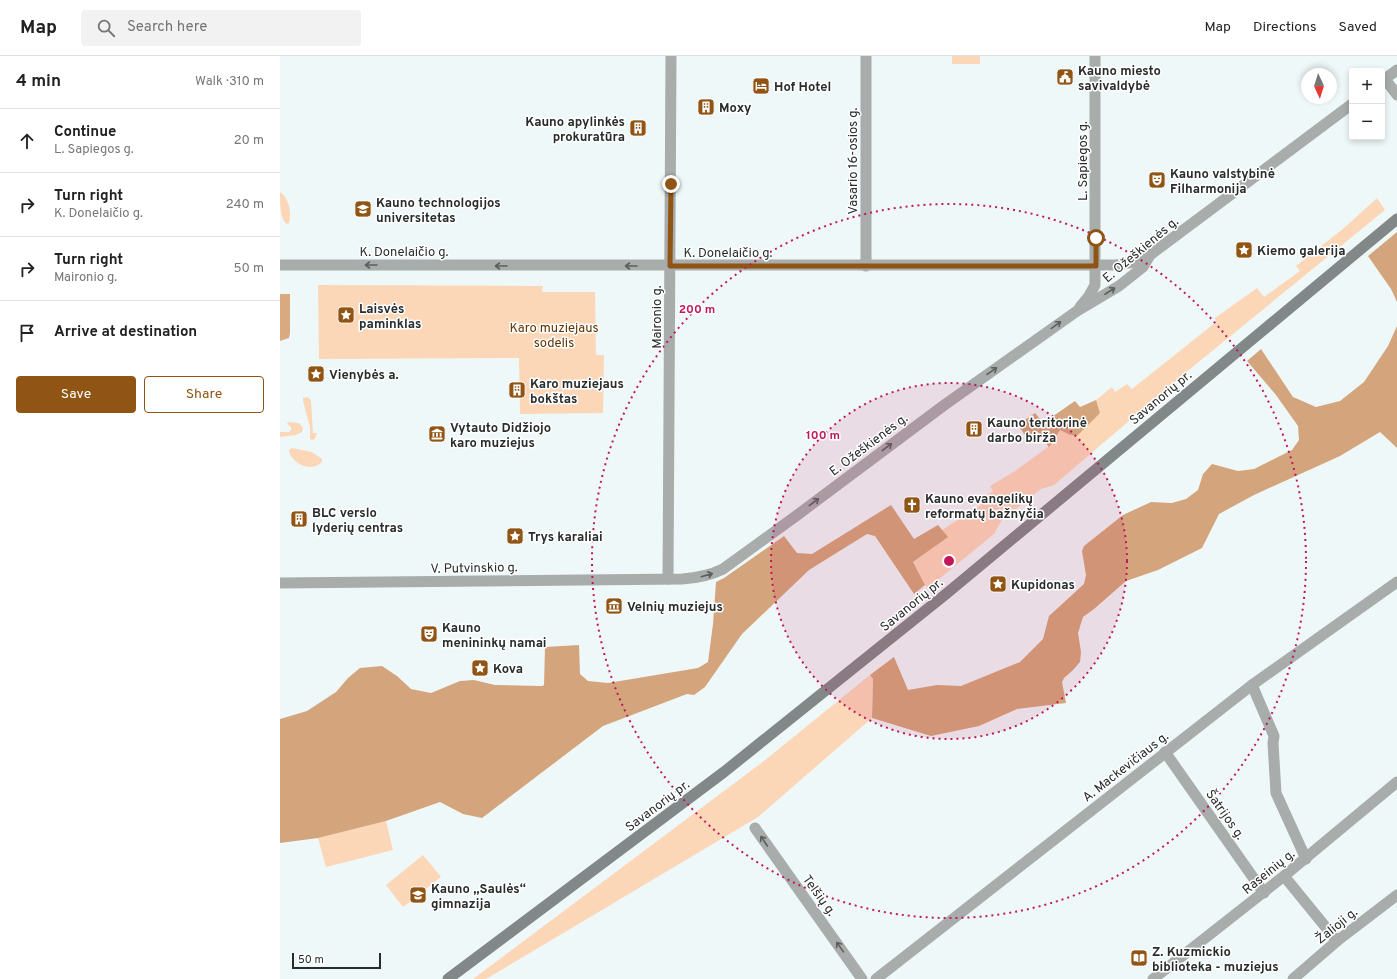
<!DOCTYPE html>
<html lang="en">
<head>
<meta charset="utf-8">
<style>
  body { margin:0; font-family:Overpass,sans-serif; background:#f2f2f2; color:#222 }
  .controls { position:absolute; right:12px; top:12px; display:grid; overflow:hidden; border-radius:4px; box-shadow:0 2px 6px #0003 }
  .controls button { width:36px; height:36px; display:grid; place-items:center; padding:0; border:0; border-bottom:1px solid #e0e0e0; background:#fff; color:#222; font:20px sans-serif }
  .compass { position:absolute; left:1021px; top:12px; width:36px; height:36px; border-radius:50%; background:#fff; box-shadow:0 2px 6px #0003; rotate:176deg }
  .scale { position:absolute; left:12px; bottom:10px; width:89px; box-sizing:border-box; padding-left:4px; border:2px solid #282c2b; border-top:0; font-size:11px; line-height:14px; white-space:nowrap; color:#282c2b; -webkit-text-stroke:3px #fff; paint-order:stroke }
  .stop { position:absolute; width:12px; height:12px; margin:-9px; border:3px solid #905514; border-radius:50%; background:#fff }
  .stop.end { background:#905514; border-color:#fff; box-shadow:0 1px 4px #0008 }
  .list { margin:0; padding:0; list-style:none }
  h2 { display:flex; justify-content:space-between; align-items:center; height:52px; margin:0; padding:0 16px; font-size:17px }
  h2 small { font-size:13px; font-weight:400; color:#767676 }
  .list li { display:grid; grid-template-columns:26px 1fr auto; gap:12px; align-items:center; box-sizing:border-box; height:64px; padding:0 16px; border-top:1px solid #e0e0e0 }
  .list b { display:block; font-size:15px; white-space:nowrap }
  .list p { margin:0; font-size:13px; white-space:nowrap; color:#767676 }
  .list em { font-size:13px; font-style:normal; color:#767676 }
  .actions { display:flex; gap:8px; padding:12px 16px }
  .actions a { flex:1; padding:9px 0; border:1px solid #905514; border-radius:4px; text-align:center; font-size:14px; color:#905514 }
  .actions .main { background:#905514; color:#fff }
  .icon { flex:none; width:22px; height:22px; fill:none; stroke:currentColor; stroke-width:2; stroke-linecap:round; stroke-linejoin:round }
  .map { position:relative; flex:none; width:1117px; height:923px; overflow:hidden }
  header { display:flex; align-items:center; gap:24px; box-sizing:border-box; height:56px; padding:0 20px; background:#fff; border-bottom:1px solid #e0e0e0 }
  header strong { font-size:19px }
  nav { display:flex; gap:22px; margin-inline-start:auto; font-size:14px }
  .search { width:280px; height:36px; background:#f2f2f2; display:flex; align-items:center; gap:10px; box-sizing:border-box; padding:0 14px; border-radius:4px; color:#767676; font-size:15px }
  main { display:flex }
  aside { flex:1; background:#fff }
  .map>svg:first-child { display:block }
  .green { fill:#fbd7b8 }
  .forest { fill:#d4a57c }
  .water { fill:#d9aa80 }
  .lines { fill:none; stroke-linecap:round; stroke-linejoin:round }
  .minor { stroke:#a8acab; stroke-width:11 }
  .tertiary { stroke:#a8acab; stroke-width:11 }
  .secondary { stroke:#828887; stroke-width:11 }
  .oneway { stroke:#5b5f5e }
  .route { stroke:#905514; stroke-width:5 }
  .ring { fill:none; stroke:#c2185b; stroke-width:2; stroke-dasharray:2 4 }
  .labels { text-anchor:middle; stroke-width:3; stroke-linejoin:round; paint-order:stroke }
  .poi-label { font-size:13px; font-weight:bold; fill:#282c2b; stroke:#fff; text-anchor:start }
  .street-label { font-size:13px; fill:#282c2b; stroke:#fff }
  .park-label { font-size:13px; fill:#5f3300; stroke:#fff }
  .centre { fill:#c2185b; stroke:#fff; stroke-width:2 }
  .ring-label { font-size:12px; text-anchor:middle; font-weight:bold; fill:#c2185b; stroke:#fff; stroke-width:3; stroke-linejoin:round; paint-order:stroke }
</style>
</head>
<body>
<header>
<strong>Map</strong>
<div class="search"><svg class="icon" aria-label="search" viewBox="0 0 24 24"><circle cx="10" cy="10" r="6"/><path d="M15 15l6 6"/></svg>Search here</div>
<nav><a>Map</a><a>Directions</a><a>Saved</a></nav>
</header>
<main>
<aside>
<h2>4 min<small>Walk · 310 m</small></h2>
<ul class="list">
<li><svg class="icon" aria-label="ahead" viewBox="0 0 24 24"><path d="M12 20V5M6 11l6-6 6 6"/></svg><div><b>Continue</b><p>L. Sapiegos g.</p></div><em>20 m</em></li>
<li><svg class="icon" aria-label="right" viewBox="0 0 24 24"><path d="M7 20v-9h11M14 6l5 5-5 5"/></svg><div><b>Turn right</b><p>K. Donelaičio g.</p></div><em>240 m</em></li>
<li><svg class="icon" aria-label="right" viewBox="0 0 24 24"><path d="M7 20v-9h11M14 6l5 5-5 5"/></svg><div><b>Turn right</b><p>Maironio g.</p></div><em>50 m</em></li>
<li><svg class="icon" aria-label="arrive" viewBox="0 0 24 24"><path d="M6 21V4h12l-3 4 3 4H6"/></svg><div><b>Arrive at destination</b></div></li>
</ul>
<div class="actions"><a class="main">Save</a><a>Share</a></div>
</aside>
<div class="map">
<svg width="1117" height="923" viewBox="0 0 1117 923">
  <rect width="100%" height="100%" fill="#eff8f8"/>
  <g class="green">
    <rect x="672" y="0" width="28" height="8"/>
    <path d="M 0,136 C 9,142 12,157 9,167 L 7,168 C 0,165 0,146 0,136 Z"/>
    <polygon points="1097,142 1105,154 904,318 774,429 761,433 722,464 714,478 648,532 645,529 633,506 667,481 662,474 701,449 699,444 713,435 710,430 735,415 768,391 780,374 790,379 820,357 816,344 832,331 835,336 847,328 852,333 936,266 935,262 977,232 984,241 1020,215 1016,210 1064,172"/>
    <polygon points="38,229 263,230 262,236 315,236 316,299 324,299 323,357 240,358 239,302 39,303"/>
    <polygon points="27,341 31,344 33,377 37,377 35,383 32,384 30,383 30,371 23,345 23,342"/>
    <polygon points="8,366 19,367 23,372 22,376 16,379 0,381 0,376 9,376 11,374 11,371 7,368"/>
    <path d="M 12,392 L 32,396 L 42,403 L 42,406 C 31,417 11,408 9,394 Z"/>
    <polygon points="590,619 593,623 592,662 478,761 206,923 193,923 480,708"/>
    <polygon points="106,765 113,794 46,811 38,782"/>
    <polygon points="143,799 161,821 123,851 106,829"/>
  </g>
  <g class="forest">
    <polygon points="1117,176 1117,246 1111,233 1088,200"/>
    <polygon points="1117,270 1117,392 1100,376 1060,400 974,439 939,458 922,492 878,514 846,525 814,553 803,561 798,577 801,596 800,606 793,614 784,622 782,626 786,647 737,653 699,670 651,680 592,662 593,623 590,619 614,601 628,634 657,629 681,630 740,606 763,583 769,560 804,528 806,519 802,495 804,490 843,459 871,446 892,447 906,443 918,434 923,418 932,408 958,415 974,413 1012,394 1019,384 1018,370 996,339 967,305 981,293 1013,341 1036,351 1060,345 1084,326 1108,290"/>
    <polygon points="816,344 820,357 798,379 790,379 780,374 769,391 757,375 747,382 738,369 755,357 763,367 795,345 800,351"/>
    <polygon points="611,449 634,483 658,469 668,481 633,506 645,529 634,538 595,480 587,478 529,514 462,578 425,631 414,639 407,638 323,670 202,762 183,758 160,746 106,765 38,782 0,787 0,663 27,655 56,636 68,622 80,612 102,610 117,620 131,633 151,637 180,625 194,624 215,629 262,630 264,629 265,591 299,589 300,618 308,625 328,627 418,612 428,606 433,568 436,526 444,522 504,480 517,497 532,498"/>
  </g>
  <polygon class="water" points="0,238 10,238 10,277 9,282 0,285"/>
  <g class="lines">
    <g class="minor">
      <polyline points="586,0 586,210"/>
      <polyline points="1105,23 1117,39"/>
      <polyline points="800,251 809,240 815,229 815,0"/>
      <polyline points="388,523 391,0"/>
      <path d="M 0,527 L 402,523 C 417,522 429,520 443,513 L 516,460 L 663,350 L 797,255 L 839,230 L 863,211 L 870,199"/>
      <polyline points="972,629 994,680 993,687 996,737 1026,803"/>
      <polyline points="885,696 984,837"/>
      <polyline points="475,772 582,923"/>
      <polyline points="1004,820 1057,885"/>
      <polyline points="596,923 972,629 1117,526"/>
      <polyline points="873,923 1004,820 1117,726"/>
      <polyline points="1013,923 1057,885 1117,839"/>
    </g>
    <g class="tertiary">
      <polyline points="1102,25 1117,14"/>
      <polyline points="0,209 836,209 855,206 870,199 1072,48"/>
    </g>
    <polyline class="secondary" points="168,923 444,716 535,643 666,538 1117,163"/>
  </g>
  <defs><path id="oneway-shaft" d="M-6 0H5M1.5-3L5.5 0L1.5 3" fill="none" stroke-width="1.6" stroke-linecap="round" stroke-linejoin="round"/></defs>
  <g class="oneway">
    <use href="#oneway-shaft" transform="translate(91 209) rotate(-180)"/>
    <use href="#oneway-shaft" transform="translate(221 210) rotate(-180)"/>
    <use href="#oneway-shaft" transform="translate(351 210) rotate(180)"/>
    <use href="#oneway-shaft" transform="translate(830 235) rotate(-33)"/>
    <use href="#oneway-shaft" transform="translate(776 269) rotate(-36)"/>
    <use href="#oneway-shaft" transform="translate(712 315) rotate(-35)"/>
    <use href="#oneway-shaft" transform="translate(607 391) rotate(-37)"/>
    <use href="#oneway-shaft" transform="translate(534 446) rotate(-37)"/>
    <use href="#oneway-shaft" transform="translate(427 519) rotate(-16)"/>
    <use href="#oneway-shaft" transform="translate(484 785) rotate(-124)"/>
    <use href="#oneway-shaft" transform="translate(560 891) rotate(-125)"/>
  </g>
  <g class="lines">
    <polyline class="route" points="391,128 390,210 816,210 816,182"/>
  </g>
  <circle cx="669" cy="505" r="178" fill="#c2185b" fill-opacity=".12"/>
  <g class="ring">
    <circle cx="669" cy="505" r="178"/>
    <circle cx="669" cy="505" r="357"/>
  </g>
  <defs>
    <g id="civic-square" transform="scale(0.9)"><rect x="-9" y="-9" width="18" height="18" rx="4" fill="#905514" stroke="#fff"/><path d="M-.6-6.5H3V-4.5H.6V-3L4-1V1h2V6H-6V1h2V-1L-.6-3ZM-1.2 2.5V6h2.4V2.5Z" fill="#fff"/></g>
    <g id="hotel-square" transform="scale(0.9)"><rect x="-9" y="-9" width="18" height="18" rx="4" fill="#905514" stroke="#fff"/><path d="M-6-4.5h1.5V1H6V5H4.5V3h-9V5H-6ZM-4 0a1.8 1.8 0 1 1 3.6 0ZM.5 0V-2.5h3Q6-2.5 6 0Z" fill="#fff"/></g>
    <g id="building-square" transform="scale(0.9)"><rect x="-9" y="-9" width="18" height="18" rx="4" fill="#905514" stroke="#fff"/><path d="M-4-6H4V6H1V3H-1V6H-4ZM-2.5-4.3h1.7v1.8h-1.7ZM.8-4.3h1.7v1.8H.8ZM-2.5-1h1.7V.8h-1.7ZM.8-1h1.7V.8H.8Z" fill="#fff"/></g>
    <g id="theatre-square" transform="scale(0.9)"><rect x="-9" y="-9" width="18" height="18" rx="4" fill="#905514" stroke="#fff"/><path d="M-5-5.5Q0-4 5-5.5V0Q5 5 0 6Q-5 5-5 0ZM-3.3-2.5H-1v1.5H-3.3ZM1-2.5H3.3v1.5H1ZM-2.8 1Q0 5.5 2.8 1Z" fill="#fff"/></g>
    <g id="university-square" transform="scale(0.9)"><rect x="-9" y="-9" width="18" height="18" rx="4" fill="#905514" stroke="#fff"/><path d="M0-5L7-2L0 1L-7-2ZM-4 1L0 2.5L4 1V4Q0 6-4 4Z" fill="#fff"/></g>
    <g id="sight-square" transform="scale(0.9)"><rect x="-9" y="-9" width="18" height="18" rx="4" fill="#905514" stroke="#fff"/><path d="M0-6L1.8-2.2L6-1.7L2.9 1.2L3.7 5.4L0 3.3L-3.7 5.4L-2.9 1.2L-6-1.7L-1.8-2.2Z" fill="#fff"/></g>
    <g id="museum-square" transform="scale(0.9)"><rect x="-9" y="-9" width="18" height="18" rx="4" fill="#905514" stroke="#fff"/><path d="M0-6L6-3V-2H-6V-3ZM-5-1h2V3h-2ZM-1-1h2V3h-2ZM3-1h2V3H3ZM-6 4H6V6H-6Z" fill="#fff"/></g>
    <g id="church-square" transform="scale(0.9)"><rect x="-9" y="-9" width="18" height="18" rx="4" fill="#905514" stroke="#fff"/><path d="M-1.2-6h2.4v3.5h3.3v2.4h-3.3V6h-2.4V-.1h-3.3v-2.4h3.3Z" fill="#fff"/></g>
    <g id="school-square" transform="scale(0.9)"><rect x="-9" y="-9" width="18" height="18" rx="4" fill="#905514" stroke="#fff"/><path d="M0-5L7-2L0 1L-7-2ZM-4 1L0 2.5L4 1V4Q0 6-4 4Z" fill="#fff"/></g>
    <g id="library-square" transform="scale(0.9)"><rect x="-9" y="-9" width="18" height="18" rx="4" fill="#905514" stroke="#fff"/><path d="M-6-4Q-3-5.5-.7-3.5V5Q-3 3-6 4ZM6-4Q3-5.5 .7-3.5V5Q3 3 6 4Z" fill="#fff"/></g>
  </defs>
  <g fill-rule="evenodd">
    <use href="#civic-square" x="785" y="21"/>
    <use href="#hotel-square" x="481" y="30"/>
    <use href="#building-square" x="426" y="51"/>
    <use href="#building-square" x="358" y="72"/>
    <use href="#theatre-square" x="877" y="124"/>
    <use href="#university-square" x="83" y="153"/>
    <use href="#sight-square" x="964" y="194"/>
    <use href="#sight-square" x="66" y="259"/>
    <use href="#sight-square" x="36" y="318"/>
    <use href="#building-square" x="237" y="334"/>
    <use href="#building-square" x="694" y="373"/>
    <use href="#museum-square" x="157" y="378"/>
    <use href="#church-square" x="632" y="449"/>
    <use href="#building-square" x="19" y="463"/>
    <use href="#sight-square" x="235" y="480"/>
    <use href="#sight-square" x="718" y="528"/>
    <use href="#museum-square" x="334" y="550"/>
    <use href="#theatre-square" x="149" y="578"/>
    <use href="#sight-square" x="200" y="612"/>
    <use href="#school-square" x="138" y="839"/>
    <use href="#library-square" x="859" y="902"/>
  </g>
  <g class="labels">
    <g class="poi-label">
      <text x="798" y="19">Kauno miesto<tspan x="798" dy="15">savivaldybė</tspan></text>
      <text x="494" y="35">Hof Hotel</text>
      <text x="439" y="56">Moxy</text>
      <text x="345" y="70" text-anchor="end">Kauno apylinkės<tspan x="345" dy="15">prokuratūra</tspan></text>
      <text x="890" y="122">Kauno valstybinė<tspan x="890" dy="15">Filharmonija</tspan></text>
      <text x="96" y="151">Kauno technologijos<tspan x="96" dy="15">universitetas</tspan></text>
      <text x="977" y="199">Kiemo galerija</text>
      <text x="79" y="257">Laisvės<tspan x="79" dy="15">paminklas</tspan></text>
      <text x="49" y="323">Vienybės a.</text>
      <text x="250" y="332">Karo muziejaus<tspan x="250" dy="15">bokštas</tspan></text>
      <text x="707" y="371">Kauno teritorinė<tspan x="707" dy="15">darbo birža</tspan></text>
      <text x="170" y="376">Vytauto Didžiojo<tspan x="170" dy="15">karo muziejus</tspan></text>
      <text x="645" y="447">Kauno evangelikų<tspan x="645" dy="15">reformatų bažnyčia</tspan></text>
      <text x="32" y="461">BLC verslo<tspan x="32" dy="15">lyderių centras</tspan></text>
      <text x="248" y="485">Trys karaliai</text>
      <text x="731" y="533">Kupidonas</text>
      <text x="347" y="555">Velnių muziejus</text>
      <text x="162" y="576">Kauno<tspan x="162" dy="15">menininkų namai</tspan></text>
      <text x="213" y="617">Kova</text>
      <text x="151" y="837">Kauno „Saulės“<tspan x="151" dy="15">gimnazija</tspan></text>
      <text x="872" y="900">Z. Kuzmickio<tspan x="872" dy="15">biblioteka - muziejus</tspan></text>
    </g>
    <g class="street-label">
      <text transform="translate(572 105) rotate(-90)" y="5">Vasario 16-osios g.</text>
      <text transform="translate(802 105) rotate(-90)" y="5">L. Sapiegos g.</text>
      <text transform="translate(860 193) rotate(-40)" y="5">E. Ožeškienės g.</text>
      <text x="124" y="200">K. Donelaičio g.</text>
      <text x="448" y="201">K. Donelaičio g.</text>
      <text transform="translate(376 261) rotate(-90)" y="5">Maironio g.</text>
      <text transform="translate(880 341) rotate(-40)" y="5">Savanorių pr.</text>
      <text transform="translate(588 388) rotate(-37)" y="5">E. Ožeškienės g.</text>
      <text transform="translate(194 511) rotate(-1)" y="5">V. Putvinskio g.</text>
      <text transform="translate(631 548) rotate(-39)" y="5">Savanorių pr.</text>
      <text transform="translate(845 710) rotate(-38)" y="5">A. Mackevičiaus g.</text>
      <text transform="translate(377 749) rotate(-37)" y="5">Savanorių pr.</text>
      <text transform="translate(946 758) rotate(55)" y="5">Šatrijos g.</text>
      <text transform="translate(988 815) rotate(-39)" y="5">Raseinių g.</text>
      <text transform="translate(540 839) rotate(54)" y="5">Telšių g.</text>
      <text transform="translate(1056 869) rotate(-39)" y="5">Žalioji g.</text>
    </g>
    <g class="park-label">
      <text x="274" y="276">Karo muziejaus<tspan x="274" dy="15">sodelis</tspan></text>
    </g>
  </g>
  <circle cx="669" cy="505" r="6" class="centre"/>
  <g class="ring-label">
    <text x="417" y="257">200 m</text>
    <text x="543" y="383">100 m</text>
  </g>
</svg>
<div class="controls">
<button>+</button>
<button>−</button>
</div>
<svg class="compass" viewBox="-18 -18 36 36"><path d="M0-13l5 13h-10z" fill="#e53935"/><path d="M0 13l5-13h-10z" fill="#767676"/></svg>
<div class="scale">50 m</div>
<div class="stop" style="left:816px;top:182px"></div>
<div class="stop end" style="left:391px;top:128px"></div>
</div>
</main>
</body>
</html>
